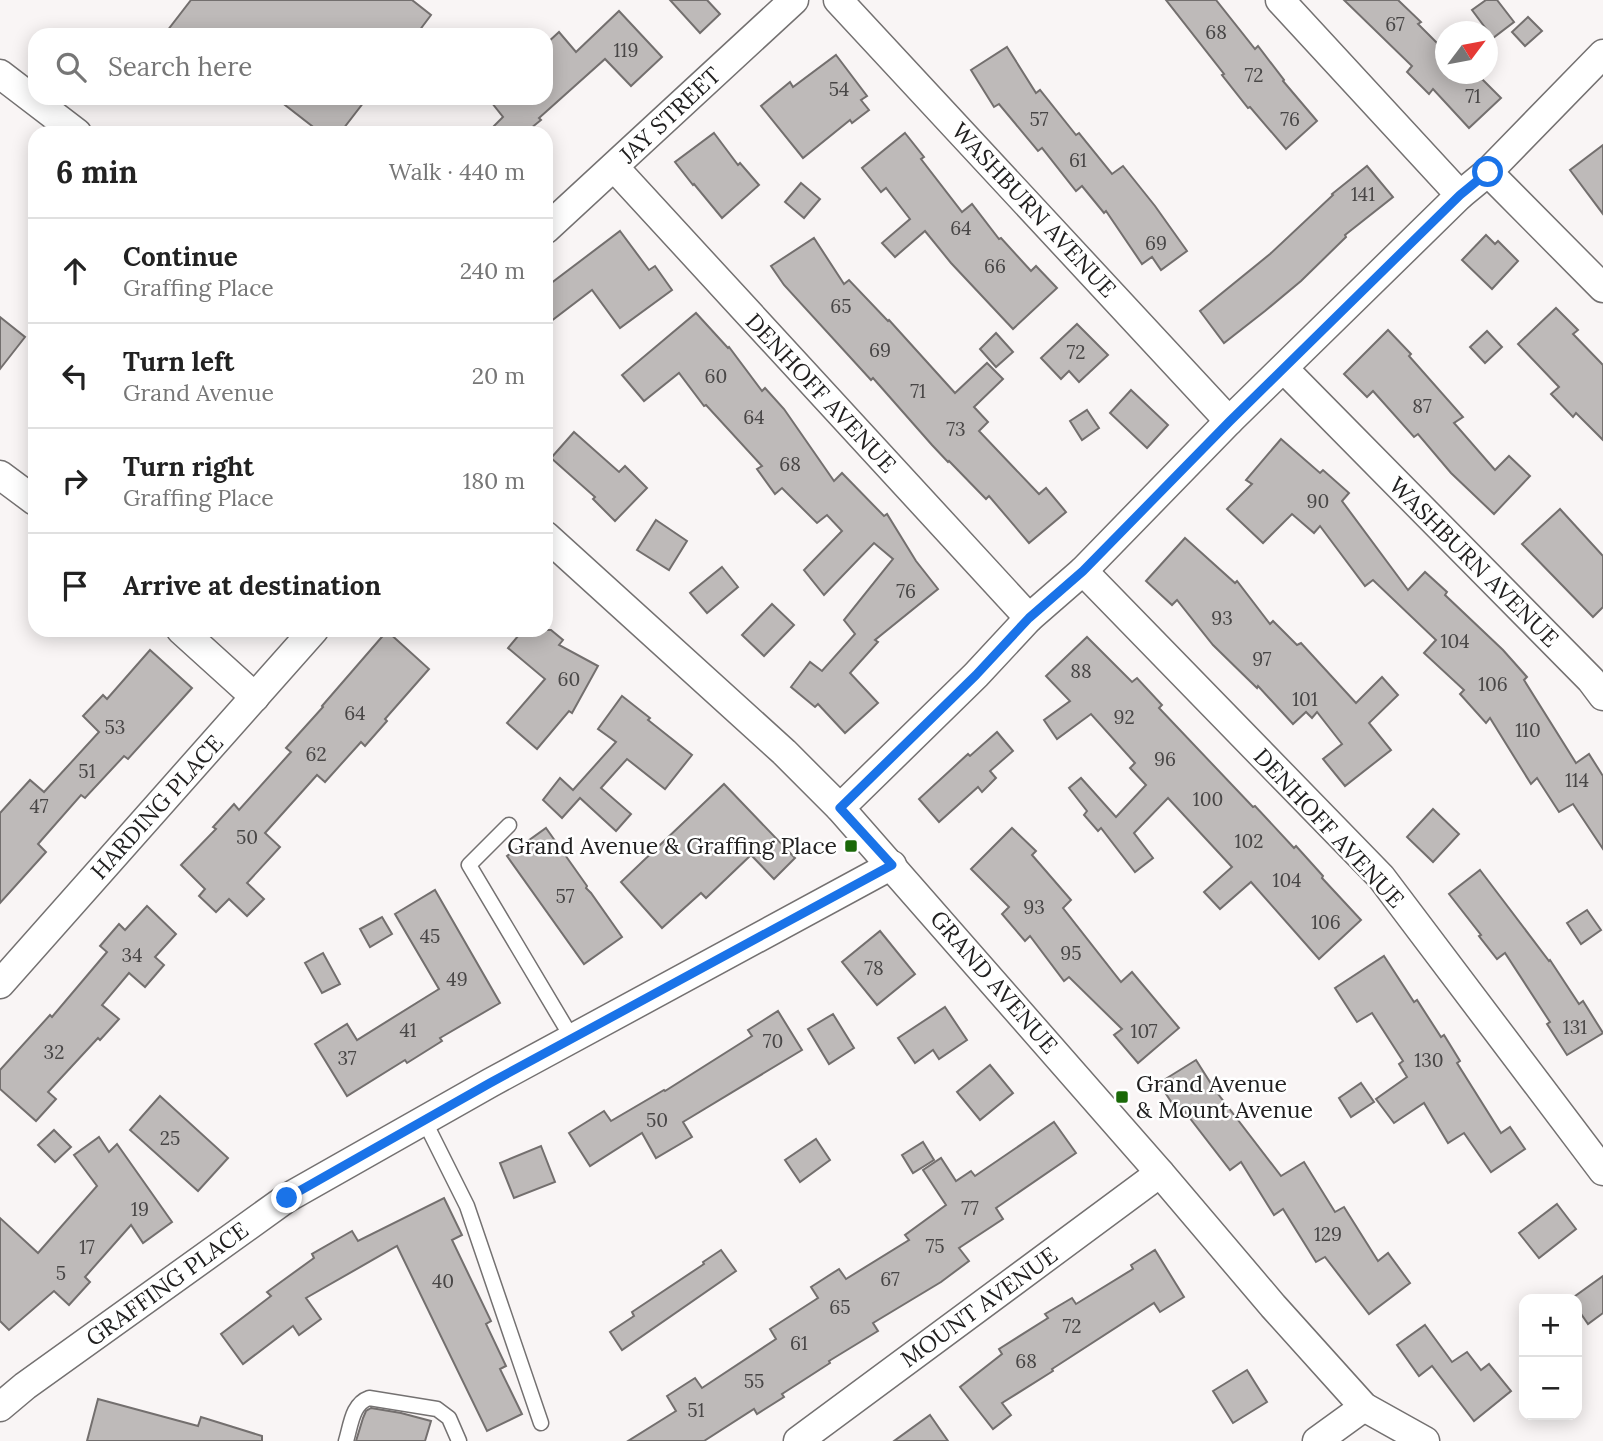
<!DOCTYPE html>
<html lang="en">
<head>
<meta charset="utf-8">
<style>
  body { margin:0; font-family:Lora,serif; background:#f6f6f6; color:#222 }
  .controls { position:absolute; right:21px; bottom:21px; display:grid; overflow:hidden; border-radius:14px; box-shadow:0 4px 18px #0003 }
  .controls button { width:63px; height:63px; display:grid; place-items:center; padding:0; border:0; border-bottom:2px solid #e0e0e0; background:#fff; color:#222; font:35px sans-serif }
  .compass { position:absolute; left:1435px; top:21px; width:63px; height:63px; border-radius:50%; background:#fff; box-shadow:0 4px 18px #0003; rotate:58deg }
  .stop { position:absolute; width:21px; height:21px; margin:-16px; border:5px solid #1a73e8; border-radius:50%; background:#fff }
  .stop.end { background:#1a73e8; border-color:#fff; box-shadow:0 2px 7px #0008 }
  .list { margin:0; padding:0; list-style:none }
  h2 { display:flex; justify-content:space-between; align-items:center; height:91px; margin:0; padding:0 28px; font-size:30px }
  h2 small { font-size:23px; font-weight:400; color:#767676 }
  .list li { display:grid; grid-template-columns:46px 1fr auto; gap:21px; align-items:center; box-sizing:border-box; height:105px; padding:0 28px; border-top:2px solid #e0e0e0 }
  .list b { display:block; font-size:26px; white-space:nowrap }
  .list p { margin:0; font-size:23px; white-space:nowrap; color:#767676 }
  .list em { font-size:23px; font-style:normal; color:#767676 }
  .icon { flex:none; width:38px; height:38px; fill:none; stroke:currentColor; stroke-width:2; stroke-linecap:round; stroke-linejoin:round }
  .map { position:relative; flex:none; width:1603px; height:1441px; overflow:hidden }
  .search { position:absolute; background:#fff; box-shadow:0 4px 18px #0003; left:28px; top:28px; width:525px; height:77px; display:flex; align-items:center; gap:18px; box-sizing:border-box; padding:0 24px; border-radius:21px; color:#767676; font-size:26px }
  .panel { position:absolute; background:#fff; box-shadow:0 4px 18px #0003; left:28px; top:126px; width:525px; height:511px; border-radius:21px }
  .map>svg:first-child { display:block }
  .building { fill:#bebab9; stroke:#736f6e; stroke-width:2 }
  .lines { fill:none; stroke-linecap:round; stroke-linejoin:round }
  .lane-casing { stroke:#747171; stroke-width:17 }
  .street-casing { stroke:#747171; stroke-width:31 }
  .lane { stroke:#fff; stroke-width:14 }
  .street { stroke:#fff; stroke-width:28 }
  .route { stroke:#1a73e8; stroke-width:9 }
  .poi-dot { fill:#1a6808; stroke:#fff; stroke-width:2.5 }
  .labels { text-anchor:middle; stroke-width:5; stroke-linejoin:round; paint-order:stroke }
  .number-label { font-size:19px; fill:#484646 }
  .street-label { font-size:23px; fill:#212020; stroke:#fff }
  .poi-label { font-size:23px; fill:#212020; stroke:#fff; text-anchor:end }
</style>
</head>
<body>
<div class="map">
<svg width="1603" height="1441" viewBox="0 0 1603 1441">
  <rect width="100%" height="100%" fill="#f9f5f5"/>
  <g class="building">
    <polygon points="191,0 412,0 431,15 416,35 164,35"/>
    <polygon points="670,0 707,0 720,14 700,33"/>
    <polygon points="1166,0 1216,0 1255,49 1258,46 1284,80 1283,81 1317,121 1286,149 1250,107 1248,108 1222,75 1224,74"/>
    <polygon points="1344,0 1398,0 1421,22 1418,24 1446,52 1446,74 1477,74 1501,98 1469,128 1433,89 1429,94 1407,72 1412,66"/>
    <polygon points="1486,0 1497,0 1514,22 1493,38 1472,10"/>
    <polygon points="619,11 662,57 631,86 605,59 539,118 541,120 525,133 487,133 503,117 488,98 546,98 546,44 559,32 576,52"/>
    <polygon points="1528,17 1542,31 1525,46 1512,32"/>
    <polygon points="1007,47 1036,93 1040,90 1076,135 1079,133 1112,174 1123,166 1155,206 1187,251 1161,270 1152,257 1142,264 1106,211 1104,213 1082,186 1076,191 1042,148 1038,151 999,104 994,107 971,70"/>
    <polygon points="836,55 867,96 861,100 869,110 852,123 850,120 803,158 761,106 790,82 793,87"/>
    <polygon points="276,98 367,98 340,133 321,133"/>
    <polygon points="714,133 738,165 740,163 759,185 722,218 694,184 693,185 675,162"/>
    <polygon points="905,133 924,157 921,159 962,212 972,204 999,239 1001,238 1031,271 1036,266 1057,288 1013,329 951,263 925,231 895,257 882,243 910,219 886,188 881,192 862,168"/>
    <polygon points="1603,145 1603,214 1570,170"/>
    <polygon points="1367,166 1393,197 1345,235 1346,237 1301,281 1265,311 1224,343 1200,311 1270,254 1333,195 1332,194"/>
    <polygon points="801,183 820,199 804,218 785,202"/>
    <polygon points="620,231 649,270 655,266 672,290 620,328 592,290 546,325 546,287"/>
    <polygon points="1486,235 1495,244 1498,241 1518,261 1492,289 1462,260"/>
    <polygon points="814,238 844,284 849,280 888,321 889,320 955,393 987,363 1003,379 974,407 988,422 979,431 1039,494 1046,488 1066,512 1029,543 989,496 986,499 949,461 948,462 932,445 873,378 871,380 784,285 771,266"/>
    <polygon points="1556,308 1578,330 1573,334 1603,365 1603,440 1576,413 1573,417 1551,394 1559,387 1518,344"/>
    <polygon points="696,313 728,348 729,347 762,391 765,388 784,409 834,481 842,473 884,516 887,514 916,561 938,589 875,640 878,642 850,673 878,703 845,733 818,704 815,707 791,687 810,662 822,671 855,634 844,620 893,559 874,543 824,595 804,570 842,531 827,515 817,523 782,488 775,494 757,469 762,466 706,405 704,406 679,373 644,401 622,375"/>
    <polygon points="0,317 25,337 0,369"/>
    <polygon points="1077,324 1108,355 1079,382 1069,371 1061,379 1041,358"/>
    <polygon points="1388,330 1411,354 1409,356 1463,417 1454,423 1495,470 1509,456 1530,476 1494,514 1451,473 1418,434 1414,437 1373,391 1367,397 1344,374"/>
    <polygon points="1487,331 1502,347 1485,363 1470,347"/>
    <polygon points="996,333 1013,352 996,367 980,349"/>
    <polygon points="1131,390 1168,425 1147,448 1110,413"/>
    <polygon points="1087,410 1099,428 1082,440 1070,421"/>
    <polygon points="574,432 619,472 625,466 647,488 615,521 593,499 595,497 551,458"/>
    <polygon points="1281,439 1320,473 1323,470 1349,493 1342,501 1408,590 1425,572 1447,592 1445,595 1503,650 1527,677 1524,680 1576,763 1589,754 1603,776 1603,849 1573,804 1559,812 1537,778 1531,784 1490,718 1486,723 1460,694 1464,690 1424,653 1436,640 1373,580 1365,586 1320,526 1314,533 1292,514 1263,543 1227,509 1252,484 1246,480"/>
    <polygon points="1560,509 1603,556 1603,607 1593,617 1522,544"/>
    <polygon points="656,520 687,541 669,570 637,550"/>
    <polygon points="1185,538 1235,583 1237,581 1270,624 1273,621 1297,645 1301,643 1356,703 1382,677 1398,695 1369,723 1391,750 1345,786 1323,759 1342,744 1317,712 1312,718 1306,712 1293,724 1258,686 1257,688 1213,645 1177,600 1172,605 1146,581"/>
    <polygon points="722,567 738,587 707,613 690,593"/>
    <polygon points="772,604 794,625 764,656 742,635"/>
    <polygon points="523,630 551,630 563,640 559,645 598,666 572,713 569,711 537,749 507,723 545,679 508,648"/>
    <polygon points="387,631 429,669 385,719 387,721 365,746 361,742 325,782 317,775 265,833 280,847 247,883 264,899 247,916 229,899 216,912 199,896 205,889 181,865 216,829 213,827 234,804 239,810 291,752 286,748 323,707 322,706"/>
    <polygon points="1087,637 1132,682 1137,678 1162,705 1159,708 1253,807 1255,806 1294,848 1296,846 1323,876 1322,878 1361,920 1319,959 1251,882 1220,909 1204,892 1232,867 1168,798 1134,833 1153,858 1135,872 1101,828 1098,831 1084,815 1087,811 1069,788 1081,778 1116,817 1146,785 1130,768 1135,763 1091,714 1057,739 1044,720 1070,701 1046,676"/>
    <polygon points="150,650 192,688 128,759 124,756 85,798 81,795 38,844 46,852 0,903 0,813 30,780 44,792 99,732 83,716 103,695 107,699"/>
    <polygon points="622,696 650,718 648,720 692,755 665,789 627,759 601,788 631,814 616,831 580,798 562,818 543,800 560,778 573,790 616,742 598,729"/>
    <polygon points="997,732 1013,751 990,771 996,778 982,792 978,787 939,822 919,799 968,754 970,756"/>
    <polygon points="724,784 795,858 774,879 751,855 706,898 701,893 662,928 621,882"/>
    <polygon points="1433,809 1459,834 1433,862 1407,837"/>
    <polygon points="546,828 587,886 586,888 591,893 622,937 584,964 507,856"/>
    <polygon points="1012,828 1036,851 1032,855 1071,900 1063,908 1121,982 1132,972 1179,1028 1138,1063 1114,1035 1122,1029 1069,977 1064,981 1030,936 1025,941 1002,914 1009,907 971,869"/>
    <polygon points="1480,870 1549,961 1550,960 1579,1004 1583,1001 1603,1033 1567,1055 1547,1024 1550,1022 1505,953 1497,959 1479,936 1481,935 1449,894"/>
    <polygon points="435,890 500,1003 440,1038 442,1041 407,1063 405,1060 347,1096 315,1044 347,1024 357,1040 439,989 395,914"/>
    <polygon points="147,906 176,934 155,957 164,965 145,987 129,973 102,1005 119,1019 100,1040 98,1038 48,1092 56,1099 36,1121 0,1089 0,1070 50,1015 52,1017 107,952 100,946 119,924 125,930"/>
    <polygon points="1587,910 1601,930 1581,944 1567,923"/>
    <polygon points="382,917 392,934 370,947 360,929"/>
    <polygon points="880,931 915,974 877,1005 842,962"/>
    <polygon points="323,953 340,984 322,993 305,963"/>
    <polygon points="1384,956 1414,1002 1417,1000 1441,1037 1444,1035 1460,1061 1457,1063 1501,1133 1510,1127 1525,1149 1491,1172 1464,1133 1448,1143 1424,1103 1394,1123 1376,1099 1407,1077 1399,1064 1403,1061 1372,1013 1357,1022 1335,988"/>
    <polygon points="945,1007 967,1040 939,1059 933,1050 915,1063 898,1038"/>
    <polygon points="778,1011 802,1050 683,1122 692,1137 656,1158 642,1133 590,1166 569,1133 604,1111 611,1121 664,1090 665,1091 752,1036 748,1030"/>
    <polygon points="833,1014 854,1048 829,1064 808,1029"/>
    <polygon points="1196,1060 1215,1090 1281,1176 1304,1162 1335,1212 1344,1207 1378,1261 1388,1253 1410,1283 1369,1314 1325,1257 1316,1262 1283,1209 1274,1215 1241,1162 1230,1170 1182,1108 1177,1111 1159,1083"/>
    <polygon points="990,1065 1013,1093 980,1120 957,1092"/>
    <polygon points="1361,1083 1374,1102 1351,1117 1339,1098"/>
    <polygon points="160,1096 228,1158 198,1191 130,1130"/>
    <polygon points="1054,1122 1076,1153 996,1208 1003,1219 959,1248 969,1261 941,1282 873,1323 878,1331 829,1361 830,1363 782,1394 784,1397 757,1414 754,1409 704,1441 628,1441 676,1411 667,1396 695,1378 702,1388 776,1339 770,1329 818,1298 811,1287 839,1269 846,1279 909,1240 905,1235 946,1205 923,1170 941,1158 956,1181 971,1171 975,1176"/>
    <polygon points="54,1130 71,1147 55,1162 38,1145"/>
    <polygon points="99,1137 109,1152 117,1144 172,1222 143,1243 131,1225 85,1277 90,1282 69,1305 54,1291 9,1330 0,1321 0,1218 38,1253 97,1186 74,1155"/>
    <polygon points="816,1139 830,1160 800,1182 785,1160"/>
    <polygon points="923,1142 934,1160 913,1173 902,1155"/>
    <polygon points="541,1146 555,1182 514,1198 500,1163"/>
    <polygon points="444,1198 462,1235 452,1240 491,1321 486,1324 506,1366 500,1369 522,1414 487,1431 397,1246 306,1298 321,1319 299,1335 293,1326 243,1364 221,1334 271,1296 267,1292 314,1258 312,1254 352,1231 358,1241"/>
    <polygon points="1557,1204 1576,1229 1539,1258 1519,1233"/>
    <polygon points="721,1250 736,1271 622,1350 610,1332 634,1316 632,1312 704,1264 703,1262"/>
    <polygon points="1155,1250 1184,1297 1160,1312 1154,1303 1052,1369 1053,1371 1002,1403 1011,1415 993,1429 960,1387 1002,1354 999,1349 1048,1318 1045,1314 1072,1298 1076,1304 1133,1269 1131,1265"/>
    <polygon points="1603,1276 1603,1313 1588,1324 1577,1308 1577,1299 1571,1299"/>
    <polygon points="1425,1325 1452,1362 1467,1352 1481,1370 1489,1364 1511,1391 1474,1421 1432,1366 1419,1376 1397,1345"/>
    <polygon points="1247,1370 1267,1402 1233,1423 1213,1391"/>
    <polygon points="98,1399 198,1426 201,1417 262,1436 262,1441 87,1441"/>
    <polygon points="371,1408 401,1413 431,1421 425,1441 356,1441 363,1418 366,1411"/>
    <polygon points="930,1415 948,1441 894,1441"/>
  </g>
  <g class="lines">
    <g class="lane-casing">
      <g id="lane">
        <polyline points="509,825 469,865 572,1038"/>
        <polyline points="424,1120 467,1206 541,1423"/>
        <path d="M 346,1441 C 351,1425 352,1404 369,1398 L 437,1409 L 449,1418 L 459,1441"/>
      </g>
    </g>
    <g class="street-casing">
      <g id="street">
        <polyline points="838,0 1229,421"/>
        <polyline points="1280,0 1460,195"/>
        <polyline points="0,74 77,133"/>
        <polyline points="614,167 1029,618"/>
        <polyline points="1488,172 1603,288"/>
        <polyline points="546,229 794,0"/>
        <polyline points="1284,369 1591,680 1603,696"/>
        <polyline points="0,475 35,501"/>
        <polyline points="546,536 784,752 840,808 1160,1173 1273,1306 1364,1407 1425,1441"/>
        <polyline points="1083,571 1381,877 1603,1171"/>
        <polyline points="181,630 255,697"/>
        <polyline points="840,808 976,675 1029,618 1083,571 1229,421 1460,195 1488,172 1603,54"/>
        <polyline points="0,984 314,630"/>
        <polyline points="0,1407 25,1386 287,1198 490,1083 892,865"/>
        <polyline points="798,1441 1160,1173"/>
        <polyline points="1317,1441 1364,1407"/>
      </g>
    </g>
    <use href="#lane" class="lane"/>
    <use href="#street" class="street"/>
  </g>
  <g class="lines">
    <polyline class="route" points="287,1198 490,1083 892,865 840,808 976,675 1029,618 1083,571 1230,421 1460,195 1488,172"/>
  </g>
  <g class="poi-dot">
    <rect x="844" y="839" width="14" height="14" rx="3.5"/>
    <rect x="1115" y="1090" width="14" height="14" rx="3.5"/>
  </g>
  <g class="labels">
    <g class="number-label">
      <text x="1395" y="31">67</text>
      <text x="1216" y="39">68</text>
      <text x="626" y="57">119</text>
      <text x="1254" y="82">72</text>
      <text x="839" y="96">54</text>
      <text x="1473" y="103">71</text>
      <text x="1039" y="126">57</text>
      <text x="1290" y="126">76</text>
      <text x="1078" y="167">61</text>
      <text x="1363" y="201">141</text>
      <text x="961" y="235">64</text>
      <text x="1156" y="250">69</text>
      <text x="995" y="273">66</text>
      <text x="841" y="313">65</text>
      <text x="880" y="357">69</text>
      <text x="1076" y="359">72</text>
      <text x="716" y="383">60</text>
      <text x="918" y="398">71</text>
      <text x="1422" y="413">87</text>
      <text x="754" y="424">64</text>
      <text x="956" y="436">73</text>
      <text x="790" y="471">68</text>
      <text x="1318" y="508">90</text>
      <text x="906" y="598">76</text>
      <text x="1222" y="625">93</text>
      <text x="1455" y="648">104</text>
      <text x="1262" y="666">97</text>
      <text x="1081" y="678">88</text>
      <text x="569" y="686">60</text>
      <text x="1493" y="691">106</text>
      <text x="1305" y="706">101</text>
      <text x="355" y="720">64</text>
      <text x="1124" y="724">92</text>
      <text x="115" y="734">53</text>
      <text x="1528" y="737">110</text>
      <text x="316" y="761">62</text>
      <text x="1165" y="766">96</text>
      <text x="87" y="778">51</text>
      <text x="1577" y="787">114</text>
      <text x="1208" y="806">100</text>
      <text x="39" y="813">47</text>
      <text x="247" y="844">50</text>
      <text x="1249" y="848">102</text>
      <text x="1287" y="887">104</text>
      <text x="565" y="903">57</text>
      <text x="1034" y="914">93</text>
      <text x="1326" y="929">106</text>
      <text x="430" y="943">45</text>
      <text x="1071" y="960">95</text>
      <text x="132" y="962">34</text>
      <text x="874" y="975">78</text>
      <text x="457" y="986">49</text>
      <text x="1575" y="1034">131</text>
      <text x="408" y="1037">41</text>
      <text x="1144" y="1038">107</text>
      <text x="773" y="1048">70</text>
      <text x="54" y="1059">32</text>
      <text x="347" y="1065">37</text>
      <text x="1429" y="1067">130</text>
      <text x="657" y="1127">50</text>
      <text x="170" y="1145">25</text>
      <text x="970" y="1215">77</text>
      <text x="140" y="1216">19</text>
      <text x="1328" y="1241">129</text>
      <text x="935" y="1253">75</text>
      <text x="87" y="1254">17</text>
      <text x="61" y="1280">5</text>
      <text x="890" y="1286">67</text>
      <text x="443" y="1288">40</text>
      <text x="840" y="1314">65</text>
      <text x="1072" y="1333">72</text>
      <text x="799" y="1350">61</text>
      <text x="1026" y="1368">68</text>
      <text x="754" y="1388">55</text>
      <text x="696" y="1417">51</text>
    </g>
    <g class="street-label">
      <text transform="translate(670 115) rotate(-43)" y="8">JAY STREET</text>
      <text transform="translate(1034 210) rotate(47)" y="8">WASHBURN AVENUE</text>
      <text transform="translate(821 393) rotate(47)" y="8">DENHOFF AVENUE</text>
      <text transform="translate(1474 562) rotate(45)" y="8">WASHBURN AVENUE</text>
      <text transform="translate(157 807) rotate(-48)" y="8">HARDING PLACE</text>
      <text transform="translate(1329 828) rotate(47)" y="8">DENHOFF AVENUE</text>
      <text transform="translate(994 982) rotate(49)" y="8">GRAND AVENUE</text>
      <text transform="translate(167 1284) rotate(-36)" y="8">GRAFFING PLACE</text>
      <text transform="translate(979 1307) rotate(-36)" y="8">MOUNT AVENUE</text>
    </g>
    <g class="poi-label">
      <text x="837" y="854">Grand Avenue &amp; Graffing Place</text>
      <text x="1136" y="1092" text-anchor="start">Grand Avenue<tspan x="1136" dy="26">&amp; Mount Avenue</tspan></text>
    </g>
  </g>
</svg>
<div class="controls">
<button>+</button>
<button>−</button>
</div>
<svg class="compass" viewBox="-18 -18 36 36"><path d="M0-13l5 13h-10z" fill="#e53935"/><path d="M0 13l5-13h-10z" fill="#767676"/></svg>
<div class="stop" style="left:1488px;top:172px"></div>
<div class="stop end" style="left:287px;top:1198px"></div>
<div class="search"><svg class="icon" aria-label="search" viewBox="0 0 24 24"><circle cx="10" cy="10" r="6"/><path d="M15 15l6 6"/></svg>Search here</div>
<section class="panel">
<h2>6 min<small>Walk · 440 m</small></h2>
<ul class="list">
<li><svg class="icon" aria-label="ahead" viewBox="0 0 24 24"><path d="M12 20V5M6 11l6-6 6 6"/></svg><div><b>Continue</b><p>Graffing Place</p></div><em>240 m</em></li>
<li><svg class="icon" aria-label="left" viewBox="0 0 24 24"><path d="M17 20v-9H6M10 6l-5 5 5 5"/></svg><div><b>Turn left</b><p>Grand Avenue</p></div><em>20 m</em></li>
<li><svg class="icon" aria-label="right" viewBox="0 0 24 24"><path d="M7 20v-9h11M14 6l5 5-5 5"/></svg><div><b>Turn right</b><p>Graffing Place</p></div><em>180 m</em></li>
<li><svg class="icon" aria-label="arrive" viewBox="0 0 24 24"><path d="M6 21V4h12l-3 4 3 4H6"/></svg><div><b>Arrive at destination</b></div></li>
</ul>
</section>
</div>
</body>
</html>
